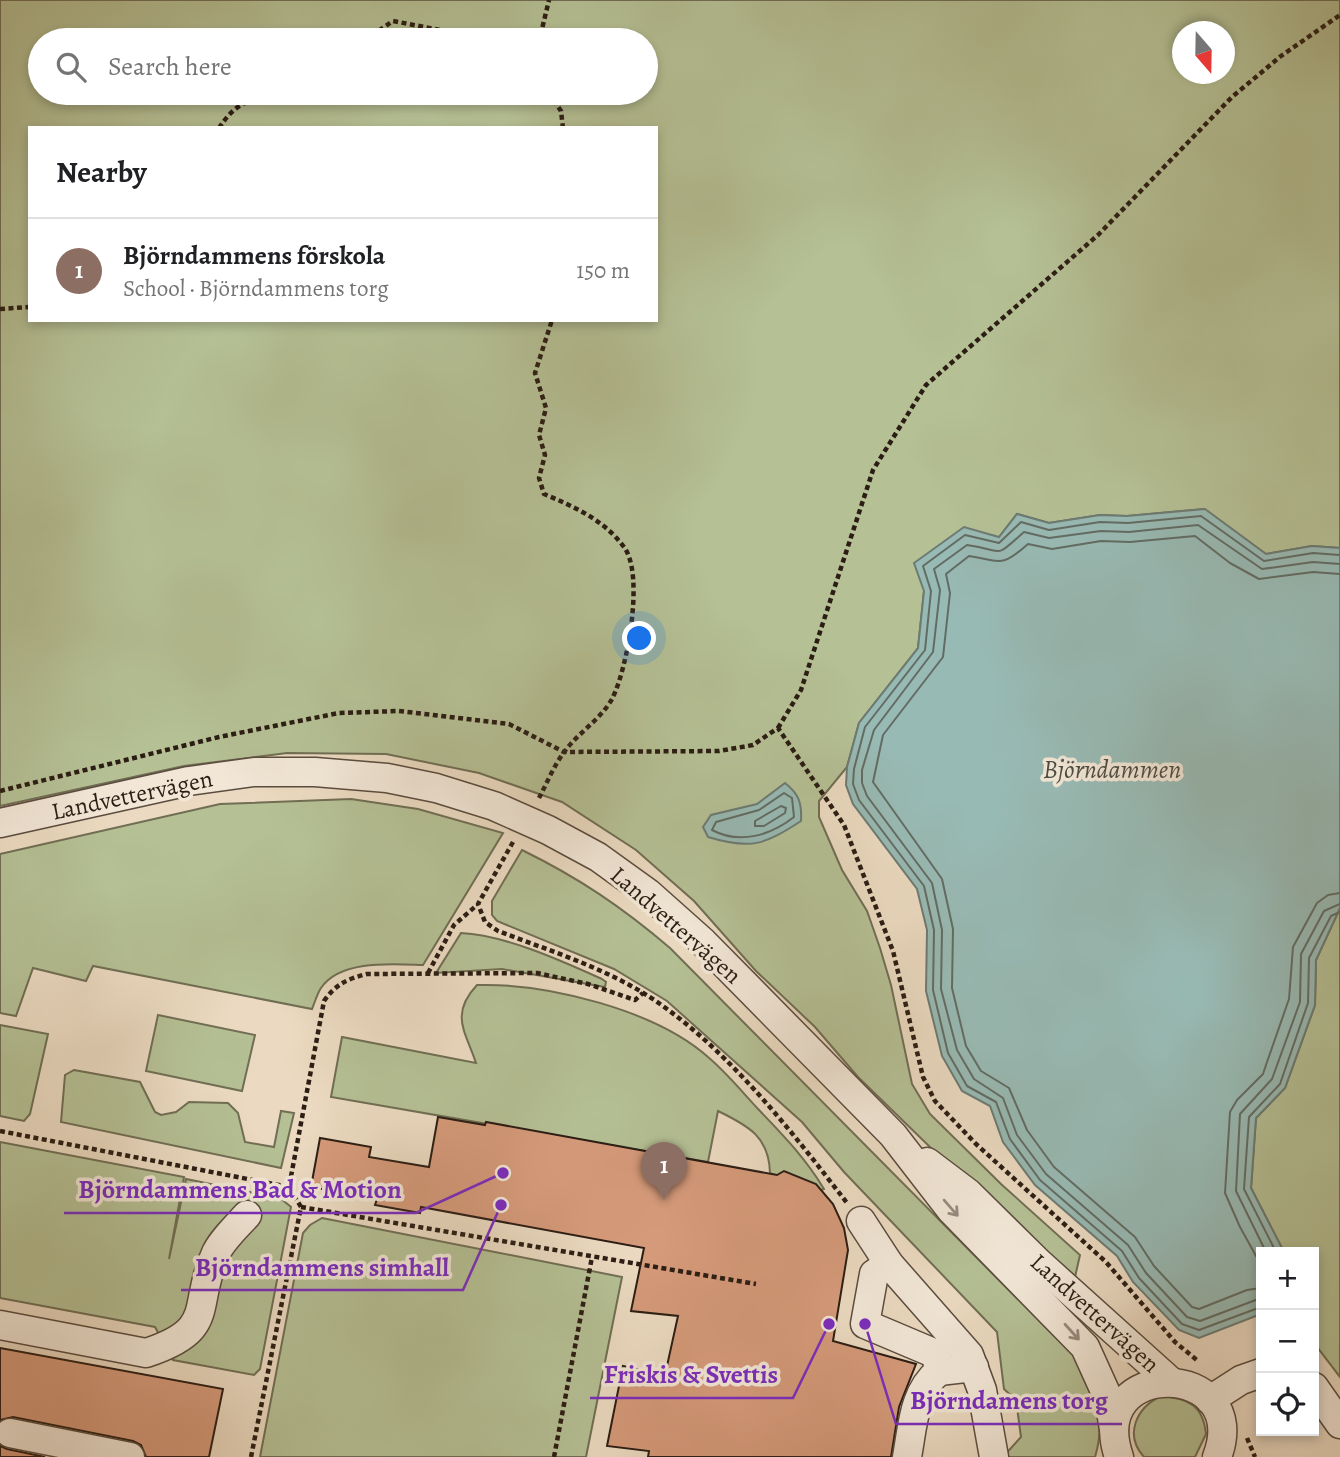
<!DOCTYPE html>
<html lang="en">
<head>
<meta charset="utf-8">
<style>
  body { margin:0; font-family:Alegreya,serif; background:#f2f2f2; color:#202124 }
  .controls { position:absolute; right:21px; bottom:21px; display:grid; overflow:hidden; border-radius:0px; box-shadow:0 4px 10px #0003 }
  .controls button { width:63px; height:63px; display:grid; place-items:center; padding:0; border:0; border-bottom:2px solid #e0e0e0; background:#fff; color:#202124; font:35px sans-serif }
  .compass { position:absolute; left:1172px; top:21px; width:63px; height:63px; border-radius:50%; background:#fff; box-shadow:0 4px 10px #0003; rotate:160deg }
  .you { position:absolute; left:640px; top:639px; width:24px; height:24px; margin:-18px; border:5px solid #fff; border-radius:50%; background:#1a73e8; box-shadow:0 0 0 10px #1a73e833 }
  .badge { display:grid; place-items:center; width:46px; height:46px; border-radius:50%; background:#8f2418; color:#fff; font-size:23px; font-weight:700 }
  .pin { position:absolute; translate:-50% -58px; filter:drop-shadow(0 2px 4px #0008) }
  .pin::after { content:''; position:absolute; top:37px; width:24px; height:21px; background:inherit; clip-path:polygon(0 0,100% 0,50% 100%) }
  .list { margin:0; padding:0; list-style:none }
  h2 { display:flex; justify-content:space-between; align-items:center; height:91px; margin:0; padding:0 28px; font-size:30px }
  h2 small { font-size:23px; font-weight:400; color:#757577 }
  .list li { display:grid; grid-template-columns:46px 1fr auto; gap:21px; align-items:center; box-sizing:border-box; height:105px; padding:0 28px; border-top:2px solid #e0e0e0 }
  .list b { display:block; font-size:26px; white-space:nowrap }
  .list p { margin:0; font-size:23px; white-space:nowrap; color:#757577 }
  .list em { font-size:23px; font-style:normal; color:#757577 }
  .icon { flex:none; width:38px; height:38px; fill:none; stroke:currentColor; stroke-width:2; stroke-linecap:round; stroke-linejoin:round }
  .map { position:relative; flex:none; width:1340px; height:1457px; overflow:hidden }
  .search { position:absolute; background:#fff; box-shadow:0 4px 10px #0003; left:28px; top:28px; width:630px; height:77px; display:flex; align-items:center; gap:18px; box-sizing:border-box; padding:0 24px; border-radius:38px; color:#757577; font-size:26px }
  .panel { position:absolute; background:#fff; box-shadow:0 4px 10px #0003; left:28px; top:126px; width:630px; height:196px; border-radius:0px }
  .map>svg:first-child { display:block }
  .green { fill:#b5c095; stroke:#706e54; stroke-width:2; fill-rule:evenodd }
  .water { fill:#98bab4; stroke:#6c7b74; stroke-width:2 }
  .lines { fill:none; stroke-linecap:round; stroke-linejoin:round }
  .shore { stroke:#626c64; stroke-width:2 }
  .building { fill:#d59a7a; stroke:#2b1d14; stroke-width:2 }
  .minor-casing { stroke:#5b4c3f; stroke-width:31 }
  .path { stroke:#2b1d14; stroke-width:4.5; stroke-dasharray:5 3.5; stroke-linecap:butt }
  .minor { stroke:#f2e7d7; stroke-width:28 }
  .oneway { stroke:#988c7f }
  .labels { text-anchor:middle; stroke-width:7; stroke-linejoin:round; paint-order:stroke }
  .street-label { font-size:24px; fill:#2b1d14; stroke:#f2e7d7 }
  .water-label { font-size:26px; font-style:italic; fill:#4c4c44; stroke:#f2e7d7 }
  .leader { fill:none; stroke:#7b2cbf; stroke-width:2.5 }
  .callout-dot { fill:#7b2cbf; stroke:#f2e7d7; stroke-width:2.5 }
  .callout-label { font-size:26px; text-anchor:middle; font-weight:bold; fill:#7b2cbf; stroke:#f2e7d7; stroke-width:7; stroke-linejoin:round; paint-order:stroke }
</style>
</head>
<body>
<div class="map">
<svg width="1340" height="1457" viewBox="0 0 1340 1457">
  <rect width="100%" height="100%" fill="#ebdac1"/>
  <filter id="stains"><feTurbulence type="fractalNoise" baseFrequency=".00286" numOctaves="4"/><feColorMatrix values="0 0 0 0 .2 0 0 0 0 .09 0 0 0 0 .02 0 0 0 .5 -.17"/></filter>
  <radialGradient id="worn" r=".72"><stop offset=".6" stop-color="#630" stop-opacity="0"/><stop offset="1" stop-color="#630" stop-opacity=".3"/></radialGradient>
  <g class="green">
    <path d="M 0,0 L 1340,0 L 1340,548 L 1312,546 L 1266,554 L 1204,509 L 1127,516 L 1100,515 L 1049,523 L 1017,514 L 999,537 L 924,591 L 918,648 L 859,723 L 847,767 L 819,801 L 819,817 L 842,870 L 867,911 L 880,948 L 891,985 L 912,1084 L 930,1114 L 1001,1184 L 1080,1255 L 1073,1286 L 858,1077 L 815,1027 L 756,971 L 694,901 L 636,850 L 562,802 L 479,773 L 386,754 L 287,753 L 184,766 L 0,806 ZM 1182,32 L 1224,32 L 1224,74 L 1182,74 ZM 40,40 L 646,40 L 646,93 L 40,93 ZM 30,128 L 656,128 L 656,320 L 30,320 Z"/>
    <path d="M 351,799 L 418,809 L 503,833 L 423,965 C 394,964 340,959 321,988 C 317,994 315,1002 312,1009 L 93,966 L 86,981 L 33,968 L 16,1016 L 0,1013 L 0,854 L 220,804 Z"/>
    <path d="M 522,850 C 579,878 622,907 670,948 L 1081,1363 C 1098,1391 1105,1425 1095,1457 L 1003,1457 L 1021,1437 L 1016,1400 L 1004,1389 L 997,1332 L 844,1172 L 802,1122 L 667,1001 L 614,969 L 497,921 L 492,915 L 492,901 Z"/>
    <polygon points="1340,908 1340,1377 1314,1343 1314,1252 1284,1252 1251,1188 1256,1118 1285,1088 1315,1005 1316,960"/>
    <path d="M 461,933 C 505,935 562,961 602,979 L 606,982 L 605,987 L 502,969 L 436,973 Z"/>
    <path d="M 477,985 C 547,983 655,1010 708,1057 C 727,1073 743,1093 760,1111 C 784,1136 806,1159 824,1189 L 816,1192 L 770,1173 C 769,1137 749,1126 718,1111 L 708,1162 L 331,1097 L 342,1037 L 476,1063 C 466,1032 449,1015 477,985 Z"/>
    <polygon points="158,1015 255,1035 242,1091 146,1071"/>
    <polygon points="0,1025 48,1034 30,1114 24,1121 0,1116"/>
    <polygon points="74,1070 140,1082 155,1112 161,1115 176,1112 189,1102 228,1103 238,1113 245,1142 274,1147 281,1111 294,1113 281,1168 61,1122 65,1075"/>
    <polygon points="0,1142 184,1177 169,1259 186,1179 280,1198 291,1207 260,1369 254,1375 173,1360 155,1327 0,1298"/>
    <polygon points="322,1218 622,1277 586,1457 260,1457 303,1233 310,1225"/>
    <path d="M 1161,1396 C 1188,1398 1203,1405 1206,1434 L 1195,1457 L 1144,1457 C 1124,1435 1136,1408 1161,1396 Z"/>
  </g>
  <g class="water">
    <polygon points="1205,509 1266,554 1312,546 1340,548 1340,908 1316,960 1315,1005 1285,1088 1256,1118 1251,1188 1284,1252 1261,1252 1261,1314 1199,1338 1179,1330 1133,1282 1117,1256 1035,1185 1003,1142 990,1106 962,1091 942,1056 926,991 927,930 917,889 853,804 846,785 847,767 859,723 918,648 924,591 914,563 964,527 999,537 1017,514 1049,523 1100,515 1127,516"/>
    <path d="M 785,783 C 799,794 802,803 801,821 C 764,845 751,850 708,837 L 703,827 L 711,815 L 757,804 Z"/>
  </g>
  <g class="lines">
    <g class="shore">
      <path d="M 784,793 L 792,798 L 794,817 C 771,835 740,845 712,830 L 716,822 L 759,810 Z"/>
      <polygon points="781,806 786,808 785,813 764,826 755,826 755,821"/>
      <polyline points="1266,1252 1236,1191 1240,1114 1272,1079 1300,1002 1301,954 1324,911 1340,904"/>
      <polyline points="1276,1252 1244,1189 1249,1117 1280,1084 1308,1003 1309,958 1331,916 1340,912"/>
      <polyline points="1261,1265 1240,1227 1225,1193 1230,1112 1237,1100 1263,1074 1267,1062 1289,999 1293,947 1317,903 1328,895 1340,893"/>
      <path d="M 1261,1288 L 1247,1290 L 1199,1309 L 1192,1307 L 1154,1266 L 1135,1237 L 1054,1167 L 1027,1130 L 1009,1088 L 981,1071 L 966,1046 L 952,988 L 953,929 L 942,879 L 873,782 L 883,735 L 943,657 L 950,593 L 946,574 L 969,556 C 1002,561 1001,568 1028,544 L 1052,549 L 1101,541 L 1130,542 L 1195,536 L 1230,563 L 1259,579 L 1313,572 L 1340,574"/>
      <path d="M 1261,1298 L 1200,1321 L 1187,1317 L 1146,1273 L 1128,1245 L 1046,1174 L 1017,1135 L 1003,1098 L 974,1079 L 957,1050 L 941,989 L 942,930 L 932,883 L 867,796 L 862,783 L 862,770 L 874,730 L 933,652 L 940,590 L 934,569 L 967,545 C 1007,550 991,561 1024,532 L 1049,538 L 1101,531 L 1129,532 L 1198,525 L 1262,569 L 1313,562 L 1340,564"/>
      <polyline points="1261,1307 1199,1330 1182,1324 1139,1278 1122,1251 1040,1180 1010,1139 996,1102 967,1086 948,1053 933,990 934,930 924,886 859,800 853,784 854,769 865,727 925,650 931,591 923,566 965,535 999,543 1021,522 1049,530 1100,522 1128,523 1201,516 1264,561 1313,553 1340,555"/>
    </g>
  </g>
  <g class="building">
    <polygon points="438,1117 485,1125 486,1122 777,1175 784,1171 816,1184 833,1204 844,1228 848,1250 833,1341 916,1364 899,1407 891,1457 648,1457 649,1451 607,1446 623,1366 665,1375 678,1316 631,1311 644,1248 421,1207 420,1213 375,1205 377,1199 311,1187 320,1138 371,1147 369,1157 429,1167"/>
    <polygon points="0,1348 223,1389 209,1457 146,1457 141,1445 133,1441 13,1417 0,1420"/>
    <polygon points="0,1446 7,1449 45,1457 0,1457"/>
  </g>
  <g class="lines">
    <g class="minor-casing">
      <g id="minor">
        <polyline points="0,823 189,781 254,772 315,772 387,778 436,788 494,806 548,830 598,857 648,893 703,942 893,1135 951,1210 1085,1347 1109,1400 1114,1429"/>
        <polyline points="927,1162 968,1193 1039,1263 1169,1380"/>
        <polyline points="861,1221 889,1264 969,1355 982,1390 994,1457"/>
        <polyline points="889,1264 874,1274 865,1324 936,1354 939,1371 974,1367"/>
        <path d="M 0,1325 L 146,1353 C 219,1329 191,1307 216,1253 C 222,1240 237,1226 247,1215"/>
        <polyline points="1314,1387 1340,1424"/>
        <polyline points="1210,1400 1241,1380 1261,1373"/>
        <polyline points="10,1433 130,1457"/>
        <path d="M 907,1457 C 913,1425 913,1393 939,1371"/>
        <path d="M 1119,1457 C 1084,1356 1254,1360 1217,1457"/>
      </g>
    </g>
    <g class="path">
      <polyline points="365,40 393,21 440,30 460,40"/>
      <polyline points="532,40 542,29 549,0"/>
      <polyline points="549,93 561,111 563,128"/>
      <path d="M 219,128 C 244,90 262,102 301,93"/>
      <polyline points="0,309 30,307"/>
      <polyline points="778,728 801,690 873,470 926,385 1098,235 1232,97 1281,56 1340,15"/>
      <polyline points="0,791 219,737 339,713 399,711 509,724 564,752 719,751 753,745 778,728 844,825 893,951 923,1077 935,1101 976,1144 1106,1262 1175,1342 1198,1361"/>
      <path d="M 539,798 C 547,783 554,765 565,751 C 578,733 601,719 612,699 C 627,670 645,575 624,547 C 604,520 575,507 544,494 L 539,478 L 545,455 L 539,435 L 546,408 L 535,373 L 552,320"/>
      <path d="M 513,842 L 478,904 L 485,922 L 498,931 C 545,949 596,965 640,991 C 720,1039 790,1129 847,1203"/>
      <polyline points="428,973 454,925 477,905"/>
      <polyline points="0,1131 289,1187"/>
      <polyline points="301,1207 756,1284"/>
      <polyline points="1247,1438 1255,1457"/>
      <path d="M 251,1457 L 301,1207 L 289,1187 L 324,1001 C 336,984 347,979 367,974 L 537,973 L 588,984 L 635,1000 L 643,993"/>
      <polyline points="554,1457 592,1257"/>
    </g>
    <use href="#minor" class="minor"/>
  </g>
  <defs><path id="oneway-shaft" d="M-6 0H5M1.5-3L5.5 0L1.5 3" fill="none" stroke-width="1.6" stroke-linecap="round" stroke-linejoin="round" transform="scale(1.75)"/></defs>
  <g class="oneway">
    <use href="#oneway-shaft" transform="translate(951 1208) rotate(49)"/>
    <use href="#oneway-shaft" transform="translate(1072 1332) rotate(48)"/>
  </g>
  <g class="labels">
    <g class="street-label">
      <text transform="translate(132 795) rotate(-12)" y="8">Landvettervägen</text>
      <text transform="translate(676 925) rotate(41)" y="8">Landvettervägen</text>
      <text transform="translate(1095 1313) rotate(42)" y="8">Landvettervägen</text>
    </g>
    <g class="water-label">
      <text x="1112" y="778">Björndammen</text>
    </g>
  </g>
  <path class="leader" d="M503 1173L416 1213H64M501 1205L463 1290H181M829 1324L793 1398H590M865 1324L896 1424H1122"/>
  <g class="callout-dot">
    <circle cx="503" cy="1173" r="7"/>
    <circle cx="501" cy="1205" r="7"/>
    <circle cx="829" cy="1324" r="7"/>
    <circle cx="865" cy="1324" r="7"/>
  </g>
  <g class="callout-label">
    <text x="240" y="1198">Björndammens Bad &amp; Motion</text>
    <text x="322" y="1276">Björndammens simhall</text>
    <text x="691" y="1383">Friskis &amp; Svettis</text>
    <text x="1009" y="1409">Björndamens torg</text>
  </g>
  <rect width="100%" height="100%" filter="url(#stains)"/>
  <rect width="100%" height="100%" fill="url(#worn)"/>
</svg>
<div class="controls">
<button>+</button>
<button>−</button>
<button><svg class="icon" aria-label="locate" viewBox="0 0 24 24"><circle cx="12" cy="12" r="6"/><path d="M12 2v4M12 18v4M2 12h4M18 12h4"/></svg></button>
</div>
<svg class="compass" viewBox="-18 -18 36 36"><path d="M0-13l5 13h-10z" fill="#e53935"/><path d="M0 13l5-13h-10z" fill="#757577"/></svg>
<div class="you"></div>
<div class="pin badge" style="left:664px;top:1200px;background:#8d6e63">1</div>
<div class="search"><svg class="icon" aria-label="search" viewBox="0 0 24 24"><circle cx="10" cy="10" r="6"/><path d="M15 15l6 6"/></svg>Search here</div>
<section class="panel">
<h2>Nearby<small></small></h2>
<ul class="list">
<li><span class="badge" style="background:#8d6e63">1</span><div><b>Björndammens förskola</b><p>School · Björndammens torg</p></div><em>150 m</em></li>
</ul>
</section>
</div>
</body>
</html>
